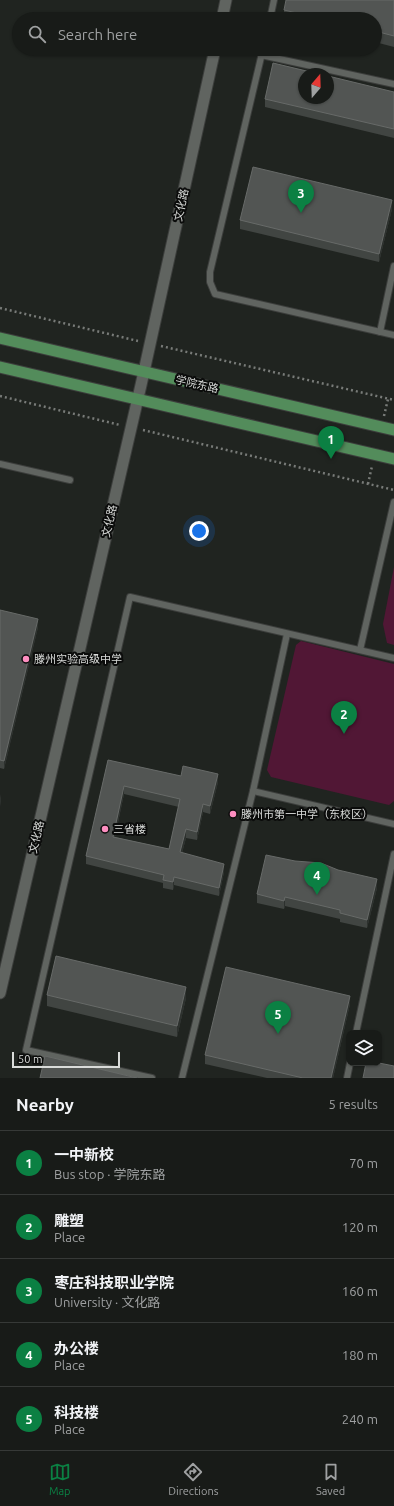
<!DOCTYPE html>
<html lang="en">
<head>
<meta charset="utf-8">
<style>
  body { margin:0; font-family:Ubuntu,"Noto Sans SC",sans-serif; background:#212421; color:#f1f3f6 }
  .controls { position:absolute; right:12px; bottom:12px; display:grid; overflow:hidden; border-radius:8px; box-shadow:0 1px 3px #0004 }
  .controls button { width:36px; height:36px; display:grid; place-items:center; padding:0; border:0; border-bottom:1px solid #363937; background:#181b18; color:#f1f3f6; font:20px sans-serif }
  .compass { position:absolute; left:298px; top:68px; width:36px; height:36px; border-radius:50%; background:#181b18; box-shadow:0 1px 3px #0004; rotate:19deg }
  .scale { position:absolute; left:12px; bottom:10px; width:108px; box-sizing:border-box; padding-left:4px; border:2px solid #d9dbd9; border-top:0; font-size:11px; line-height:14px; white-space:nowrap; color:#d9dbd9; -webkit-text-stroke:3px #0b0c0b; paint-order:stroke }
  .you { position:absolute; left:199px; top:531px; width:14px; height:14px; margin:-10px; border:3px solid #fff; border-radius:50%; background:#1a73e8; box-shadow:0 0 0 6px #1a73e833 }
  .badge { display:grid; place-items:center; width:26px; height:26px; border-radius:50%; background:#0b8043; color:#fff; font-size:13px; font-weight:700 }
  .pin { position:absolute; translate:-50% -33px; filter:drop-shadow(0 1px 2px #0008) }
  .pin::after { content:''; position:absolute; top:21px; width:14px; height:12px; background:inherit; clip-path:polygon(0 0,100% 0,50% 100%) }
  .list { margin:0; padding:0; list-style:none }
  h2 { display:flex; justify-content:space-between; align-items:center; height:52px; margin:0; padding:0 16px; font-size:17px }
  h2 small { font-size:13px; font-weight:400; color:#9fa1a2 }
  .list li { display:grid; grid-template-columns:26px 1fr auto; gap:12px; align-items:center; box-sizing:border-box; height:64px; padding:0 16px; border-top:1px solid #363937 }
  .list b { display:block; font-size:15px; white-space:nowrap }
  .list p { margin:0; font-size:13px; white-space:nowrap; color:#9fa1a2 }
  .list em { font-size:13px; font-style:normal; color:#9fa1a2 }
  .icon { flex:none; width:22px; height:22px; fill:none; stroke:currentColor; stroke-width:2; stroke-linecap:round; stroke-linejoin:round }
  .map { position:relative; flex:none; width:394px; height:1078px; overflow:hidden }
  .search { position:absolute; background:#181b18; box-shadow:0 1px 3px #0004; left:12px; right:12px; top:12px; height:44px; display:flex; align-items:center; gap:10px; box-sizing:border-box; padding:0 14px; border-radius:22px; color:#9fa1a2; font-size:15px }
  .sheet { height:372px; background:#181b18 }
  nav { display:flex; justify-content:space-around; align-items:center; box-sizing:border-box; height:56px; border-top:1px solid #363937; background:#181b18; font-size:11px; color:#9fa1a2 }
  nav a { display:grid; justify-items:center; gap:2px }
  nav .on { color:#0b8043 }
  .map>svg:first-child { display:block }
  .green { fill:#511735 }
  .lines { fill:none; stroke-linecap:round; stroke-linejoin:round }
  .service-casing { stroke:#3c3e3c; stroke-width:8 }
  .tertiary-casing { stroke:#3c3e3c; stroke-width:13 }
  .primary-casing { stroke:#3c3e3c; stroke-width:13 }
  .path { stroke:#787b78; stroke-width:2.5; stroke-dasharray:2 3; stroke-linecap:butt }
  .service { stroke:#606460; stroke-width:6 }
  .tertiary { stroke:#606460; stroke-width:11 }
  .primary { stroke:#538c5b; stroke-width:11 }
  .wall { fill:#414542; fill-rule:evenodd }
  .shaded-wall { fill:#2d312e }
  .building { fill:#525553; stroke:#676a68; fill-rule:evenodd }
  .poi-dot { fill:#fd8ec0; stroke:#0b0c0b; stroke-width:1.5 }
  .labels { text-anchor:middle; stroke-width:4; stroke-linejoin:round; paint-order:stroke }
  .street-label { font-size:11px; fill:#d9dbd9; stroke:#0b0c0b }
  .poi-label { font-size:11px; fill:#d9dbd9; stroke:#0b0c0b; text-anchor:start }
</style>
</head>
<body>
<div class="map">
<svg width="394" height="1078" viewBox="0 0 394 1078">
  <rect width="100%" height="100%" fill="#202420"/>
  <g class="green">
    <polygon points="394,567 394,645 387,643 383,624"/>
    <polygon points="301,641 394,664 394,801 389,805 271,777 267,770 296,645"/>
  </g>
  <g class="lines">
    <g class="service-casing">
      <g id="service">
        <polyline points="270,19 274,0"/>
        <polyline points="263,49 210,272 210,282 215,294 394,335"/>
        <polyline points="261,55 394,84"/>
        <polyline points="380,332 394,266"/>
        <polyline points="0,464 70,480"/>
        <polyline points="360,650 394,502"/>
        <polyline points="253,791 394,824"/>
        <polyline points="356,1033 394,854"/>
        <polyline points="152,1078 26,1050 130,597 394,658"/>
        <polyline points="182,1078 253,791 287,634"/>
        <polyline points="347,1078 350,1063"/>
      </g>
    </g>
    <g class="tertiary-casing">
      <g id="tertiary">
        <polyline points="222,19 226,0"/>
        <polyline points="0,993 141,385 215,49"/>
      </g>
    </g>
    <g class="primary-casing">
      <g id="primary">
        <polyline points="0,338 394,430"/>
        <polyline points="0,367 394,459"/>
      </g>
    </g>
    <g class="path">
      <polyline points="0,308 138,341"/>
      <polyline points="161,346 394,400"/>
      <polyline points="0,396 120,425"/>
      <polyline points="384,416 388,399"/>
      <polyline points="143,430 394,490"/>
      <polyline points="368,484 372,466"/>
    </g>
    <use href="#service" class="service"/>
    <use href="#tertiary" class="tertiary"/>
    <use href="#primary" class="primary"/>
  </g>
  <g class="wall">
    <polygon points="394,0 394,47 375,42 375,19 284,19 284,10"/>
    <polygon points="394,92 394,138 265,107 265,99"/>
    <polygon points="392,209 379,262 240,229 240,220"/>
    <polygon points="0,610 38,627 4,769 0,768"/>
    <path d="M 108,760 L 181,776 L 218,782 L 210,814 L 203,812 L 197,840 L 186,838 L 182,853 L 224,872 L 219,896 L 174,885 L 173,890 L 163,888 L 163,883 L 86,864 L 86,856 ZM 124,794 L 179,807 L 169,849 L 115,837 Z"/>
    <polygon points="377,888 367,928 340,922 340,919 285,906 284,909 257,903 257,894"/>
    <polygon points="47,995 186,998 177,1037 47,1006"/>
    <polygon points="350,1004 333,1078 267,1078 205,1064 205,1055"/>
  </g>
  <g class="shaded-wall">
    <polygon points="392,200 392,209 379,262 379,254"/>
    <polygon points="38,619 38,627 4,769 4,761"/>
    <polygon points="218,774 218,782 210,814 210,806"/>
    <polygon points="124,786 124,794 113,845 113,837"/>
    <polygon points="1,794 1,802 0,807 0,798"/>
    <polygon points="203,804 203,812 197,840 197,832"/>
    <polygon points="186,829 186,838 180,860 180,852"/>
    <polygon points="224,864 224,872 219,896 219,888"/>
    <polygon points="174,877 174,885 173,890 173,882"/>
    <polygon points="377,879 377,888 367,928 367,920"/>
    <polygon points="285,897 285,906 284,909 284,901"/>
    <polygon points="186,987 186,998 177,1037 177,1026"/>
    <polygon points="350,996 350,1004 333,1078 331,1078"/>
  </g>
  <g class="building">
    <polygon points="286,0 394,0 394,36 375,31 375,19 322,19 284,10"/>
    <polygon points="273,63 319,74 304,74 304,98 328,98 328,76 394,92 394,129 265,99"/>
    <polygon points="253,167 392,200 379,254 240,220"/>
    <polygon points="0,610 38,619 4,761 0,760"/>
    <path d="M 108,760 L 181,776 L 183,766 L 218,774 L 210,806 L 203,804 L 197,832 L 186,829 L 180,852 L 224,864 L 219,888 L 174,877 L 173,882 L 163,880 L 164,875 L 86,856 ZM 124,786 L 180,799 L 169,849 L 113,837 Z"/>
    <polygon points="266,855 295,861 321,863 338,870 377,879 367,920 340,913 340,910 285,897 284,901 257,894"/>
    <polygon points="56,956 186,987 177,1026 47,995"/>
    <polygon points="226,967 350,996 331,1078 303,1078 205,1055"/>
    <polygon points="45,1056 137,1078 40,1078"/>
    <polygon points="366,1063 379,1063 394,1066 394,1078 363,1078"/>
  </g>
  <g class="poi-dot">
    <circle cx="26" cy="659" r="4"/>
    <circle cx="233" cy="814" r="4"/>
    <circle cx="105" cy="829" r="4"/>
  </g>
  <g class="labels">
    <g class="street-label">
      <text transform="translate(181 205) rotate(-78)" y="4">文化路</text>
      <text transform="translate(197 384) rotate(13)" y="4">学院东路</text>
      <text transform="translate(109 521) rotate(-77)" y="4">文化路</text>
      <text transform="translate(36 837) rotate(-77)" y="4">文化路</text>
    </g>
    <g class="poi-label">
      <text x="34" y="663">滕州实验高级中学</text>
      <text x="241" y="818">滕州市第一中学（东校区）</text>
      <text x="113" y="833">三省楼</text>
    </g>
  </g>
</svg>
<div class="controls">
<button><svg class="icon" aria-label="layers" viewBox="0 0 24 24"><path d="M12 4l9 5-9 5-9-5zM3 14l9 5 9-5"/></svg></button>
</div>
<svg class="compass" viewBox="-18 -18 36 36"><path d="M0-13l5 13h-10z" fill="#e53935"/><path d="M0 13l5-13h-10z" fill="#9fa1a2"/></svg>
<div class="scale">50 m</div>
<div class="you"></div>
<div class="pin badge" style="left:331px;top:459px">1</div>
<div class="pin badge" style="left:344px;top:734px">2</div>
<div class="pin badge" style="left:301px;top:213px">3</div>
<div class="pin badge" style="left:317px;top:895px">4</div>
<div class="pin badge" style="left:278px;top:1034px">5</div>
<div class="search"><svg class="icon" aria-label="search" viewBox="0 0 24 24"><circle cx="10" cy="10" r="6"/><path d="M15 15l6 6"/></svg>Search here</div>
</div>
<section class="sheet">
<h2>Nearby<small>5 results</small></h2>
<ul class="list">
<li><span class="badge">1</span><div><b>一中新校</b><p>Bus stop · 学院东路</p></div><em>70 m</em></li>
<li><span class="badge">2</span><div><b>雕塑</b><p>Place</p></div><em>120 m</em></li>
<li><span class="badge">3</span><div><b>枣庄科技职业学院</b><p>University · 文化路</p></div><em>160 m</em></li>
<li><span class="badge">4</span><div><b>办公楼</b><p>Place</p></div><em>180 m</em></li>
<li><span class="badge">5</span><div><b>科技楼</b><p>Place</p></div><em>240 m</em></li>
</ul>
</section>
<nav>
<a class="on"><svg class="icon" aria-label="map" viewBox="0 0 24 24"><path d="M3 6l6-2 6 2 6-2v14l-6 2-6-2-6 2zM9 4v14M15 6v14"/></svg>Map</a>
<a><svg class="icon" aria-label="directions" viewBox="0 0 24 24"><path d="M12 3l9 9-9 9-9-9zM9 14v-3h6M13 9l2 2-2 2"/></svg>Directions</a>
<a><svg class="icon" aria-label="saved" viewBox="0 0 24 24"><path d="M7 4h10v16l-5-4-5 4z"/></svg>Saved</a>
</nav>
</body>
</html>
